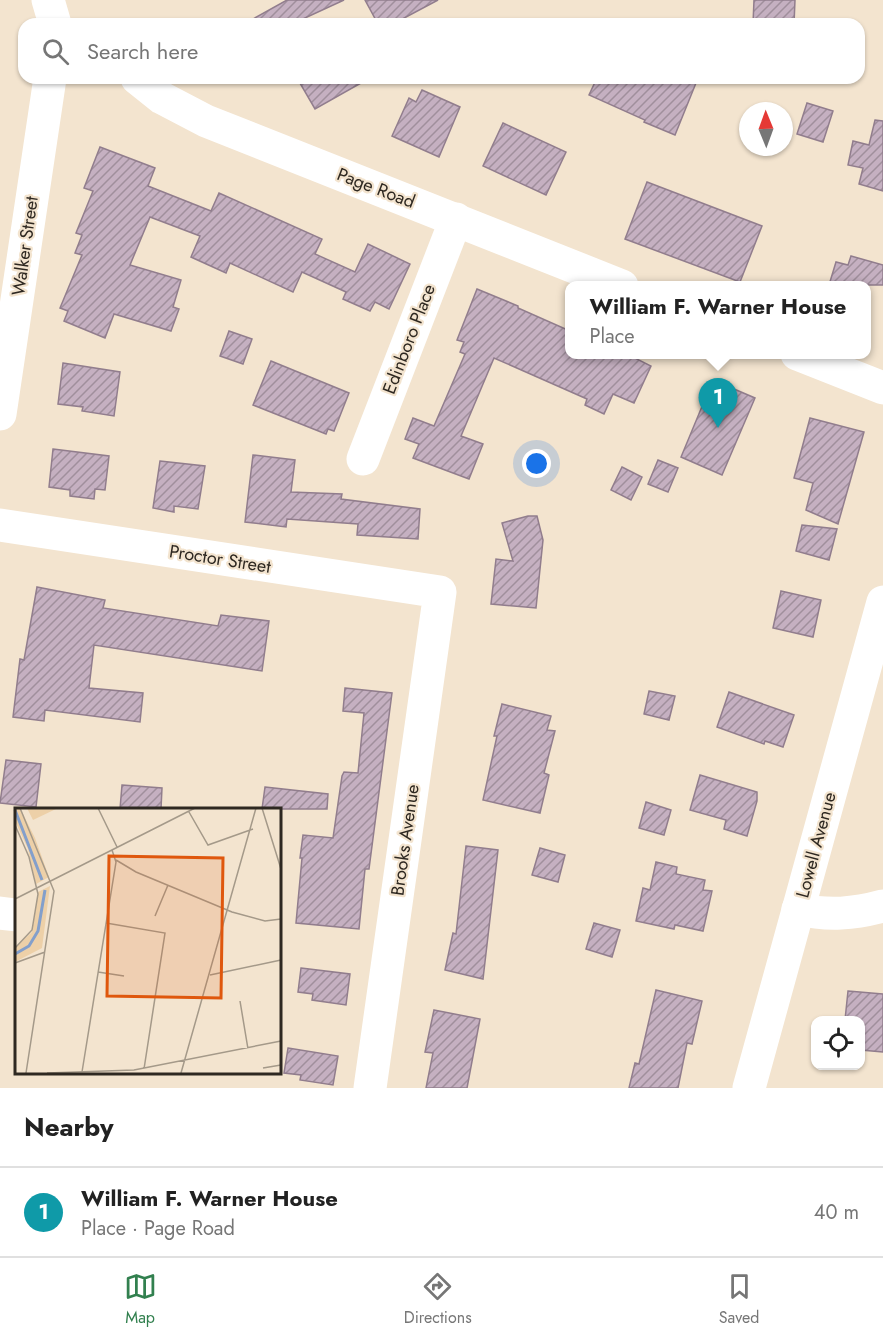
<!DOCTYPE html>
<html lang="en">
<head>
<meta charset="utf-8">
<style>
  body { margin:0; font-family:Jost,sans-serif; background:#f6f6f6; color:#222 }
  .controls { position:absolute; right:18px; bottom:18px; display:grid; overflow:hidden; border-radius:12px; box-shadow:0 2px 4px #0004 }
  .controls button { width:54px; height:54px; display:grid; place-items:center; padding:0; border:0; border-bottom:2px solid #e0e0e0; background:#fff; color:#222; font:30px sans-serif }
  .compass { position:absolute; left:739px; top:102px; width:54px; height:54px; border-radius:50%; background:#fff; box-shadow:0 2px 4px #0004; rotate:359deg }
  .you { position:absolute; left:537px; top:464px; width:21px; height:21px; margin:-15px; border:4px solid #fff; border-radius:50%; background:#1a73e8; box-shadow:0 0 0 9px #1a73e833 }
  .badge { display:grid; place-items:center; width:39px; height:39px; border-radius:50%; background:#32804f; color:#fff; font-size:20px; font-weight:700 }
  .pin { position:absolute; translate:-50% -50px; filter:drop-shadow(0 2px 3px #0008) }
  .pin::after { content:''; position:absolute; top:32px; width:21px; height:18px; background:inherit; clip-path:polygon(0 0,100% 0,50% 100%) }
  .popup { position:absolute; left:565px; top:281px; width:306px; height:78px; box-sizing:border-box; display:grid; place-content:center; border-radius:12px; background:#fff; filter:drop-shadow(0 2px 4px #0005); font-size:20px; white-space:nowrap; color:#767676 }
  .popup b { font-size:22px; color:#222 }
  .popup::after { content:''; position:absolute; left:50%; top:100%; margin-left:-12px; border:12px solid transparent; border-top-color:#fff }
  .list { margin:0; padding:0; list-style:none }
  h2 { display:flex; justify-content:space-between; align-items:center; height:78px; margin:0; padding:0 24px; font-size:26px }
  h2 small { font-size:20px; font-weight:400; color:#767676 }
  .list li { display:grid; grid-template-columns:39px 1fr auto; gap:18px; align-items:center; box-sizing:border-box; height:90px; padding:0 24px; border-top:2px solid #e0e0e0 }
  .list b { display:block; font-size:22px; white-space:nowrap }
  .list p { margin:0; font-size:20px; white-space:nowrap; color:#767676 }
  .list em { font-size:20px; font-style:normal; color:#767676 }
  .icon { flex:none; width:33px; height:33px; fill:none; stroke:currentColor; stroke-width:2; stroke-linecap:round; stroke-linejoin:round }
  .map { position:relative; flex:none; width:883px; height:1088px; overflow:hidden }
  .search { position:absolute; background:#fff; box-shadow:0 2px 4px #0004; left:18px; right:18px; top:18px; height:66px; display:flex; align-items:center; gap:15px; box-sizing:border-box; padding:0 21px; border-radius:18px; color:#767676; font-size:22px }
  .sheet { height:168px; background:#fff }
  nav { display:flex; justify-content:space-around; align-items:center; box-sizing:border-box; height:84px; border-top:2px solid #e0e0e0; background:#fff; font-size:16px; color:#767676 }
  nav a { display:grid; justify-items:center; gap:3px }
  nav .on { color:#32804f }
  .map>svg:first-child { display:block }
  .building { fill:url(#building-hatch); stroke:#917d8d; stroke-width:1.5 }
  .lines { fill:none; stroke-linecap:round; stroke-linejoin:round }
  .minor { stroke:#fff; stroke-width:33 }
  .labels { text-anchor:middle; stroke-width:4.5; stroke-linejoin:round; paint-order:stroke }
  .street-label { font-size:18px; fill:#2e2821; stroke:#f3e4cf }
  .inset-river { fill:none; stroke:#839fcb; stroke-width:3 }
  .inset-road { fill:none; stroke:#a49989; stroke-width:1.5 }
  .view { fill:#df570d; fill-opacity:0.15; stroke:#df570d; stroke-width:3 }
  .inset-edge { fill:none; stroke:#2e2821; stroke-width:3 }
</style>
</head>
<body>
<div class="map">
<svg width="883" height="1088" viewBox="0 0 883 1088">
  <defs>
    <pattern id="building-hatch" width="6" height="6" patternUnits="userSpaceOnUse" patternTransform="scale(1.5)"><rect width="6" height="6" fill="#c5b0c1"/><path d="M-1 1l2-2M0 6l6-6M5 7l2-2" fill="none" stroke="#a08f9c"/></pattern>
  </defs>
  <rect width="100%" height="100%" fill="#f3e4cf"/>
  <g class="building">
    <polygon points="287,0 344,0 292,24 244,24"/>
    <polygon points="365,0 438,0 393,24 378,24"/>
    <polygon points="754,0 795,0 794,24 753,24"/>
    <polygon points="297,78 370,78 315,109"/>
    <polygon points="597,78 698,78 675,135 644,122 645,120 589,95"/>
    <polygon points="422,90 460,107 439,157 392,136 409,98 416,102"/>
    <polygon points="807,103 833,111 823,142 797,134"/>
    <polygon points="875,120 883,121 883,191 859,184 863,168 848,165 853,141 869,145"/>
    <polygon points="503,123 566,152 546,195 483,166"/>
    <polygon points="100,147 155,168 148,186 211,211 219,193 322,239 315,254 355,272 368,244 410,264 389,309 375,302 370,311 343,299 346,292 302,272 293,292 230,263 226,273 191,257 200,236 150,217 130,265 181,280 173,307 179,309 171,331 114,314 105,338 64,321 68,311 60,308 82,255 75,253 82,235 76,233 93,191 84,188"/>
    <polygon points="647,182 762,226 740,282 625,239"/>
    <polygon points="851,256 883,265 883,285 829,285 836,262 848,265"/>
    <polygon points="477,289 518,306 518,308 570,331 570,354 627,354 651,366 634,403 613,394 604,414 585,405 587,399 494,358 461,436 483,444 469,479 413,458 419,444 405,439 413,418 434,426 465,354 460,352 464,342 457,340"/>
    <polygon points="229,331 252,339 243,364 220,356"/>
    <polygon points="271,361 349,393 334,431 328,429 326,434 253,405"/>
    <polygon points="63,363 120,372 114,416 82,411 83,407 58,404"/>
    <polygon points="713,380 755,398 722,475 681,457"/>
    <polygon points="810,418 864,432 838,524 806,510 813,483 794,478"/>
    <polygon points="53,449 109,456 105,490 95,489 94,499 70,496 70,490 49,487"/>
    <polygon points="253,455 295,460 291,492 342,494 341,499 420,509 418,539 357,535 358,524 287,519 286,527 245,522"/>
    <polygon points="658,460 678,468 668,492 648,484"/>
    <polygon points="160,461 205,466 198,509 174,506 174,512 153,508"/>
    <polygon points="622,467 642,477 631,500 611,490"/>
    <polygon points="528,516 537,516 543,540 536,608 491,604 496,559 513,561 502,523"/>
    <polygon points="802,525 837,529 829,560 796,551"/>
    <polygon points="37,587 105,600 103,608 218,626 221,615 269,621 262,671 94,645 89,688 143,693 140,722 45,710 44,721 13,717 20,659 24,660"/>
    <polygon points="781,591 821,600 813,637 773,628"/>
    <polygon points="345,688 392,693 369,869 365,869 359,929 296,923 302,858 300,858 303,835 333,838 342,776 344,772 358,773 364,713 343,711"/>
    <polygon points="649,691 675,696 669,720 644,714"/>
    <polygon points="729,692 794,715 783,747 765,741 764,744 717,727"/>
    <polygon points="502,704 551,716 547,730 555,731 544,773 549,775 540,813 483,800 497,736 494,736"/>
    <polygon points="6,760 41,764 36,807 0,803"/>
    <polygon points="700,775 757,792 757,801 747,836 724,829 726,820 690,810"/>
    <polygon points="122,785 162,788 161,809 120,809"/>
    <polygon points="265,787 328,794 327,809 262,809"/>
    <polygon points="646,802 671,810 664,835 639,828"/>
    <polygon points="466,846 498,850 483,979 445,970 453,933 456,934"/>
    <polygon points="540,848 565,855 558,882 532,875"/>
    <polygon points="656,862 677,867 676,874 705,880 703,890 712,891 703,931 675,925 674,929 636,921 643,888 650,890"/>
    <polygon points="594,923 620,930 612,957 586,949"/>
    <polygon points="301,968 350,974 346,1005 312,1000 313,994 298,992"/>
    <polygon points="656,990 702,1001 692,1044 687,1043 678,1088 629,1088 635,1063 639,1064"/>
    <polygon points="848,991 883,994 883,1052 861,1050 861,1020 845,1020"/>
    <polygon points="434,1010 480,1019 467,1088 426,1088 433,1053 425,1052"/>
    <polygon points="288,1048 338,1056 333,1085 300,1080 301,1075 284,1073"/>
  </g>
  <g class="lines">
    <g class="minor">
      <polyline points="48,0 55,24"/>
      <polyline points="137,78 162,98 206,121 622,286"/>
      <polyline points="797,354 883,388"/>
      <polyline points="0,414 50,78"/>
      <polyline points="363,459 456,219"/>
      <polyline points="0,525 440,592 370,1088"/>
      <path d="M 798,909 C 828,916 854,914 883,906"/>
      <polyline points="0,913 16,915"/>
      <polyline points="749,1088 883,602"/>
    </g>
  </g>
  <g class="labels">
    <g class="street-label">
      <text transform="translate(376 188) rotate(21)" y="6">Page Road</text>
      <text transform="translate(25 246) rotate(-82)" y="6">Walker Street</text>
      <text transform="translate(409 339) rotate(-69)" y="6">Edinboro Place</text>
      <text transform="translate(220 559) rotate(9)" y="6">Proctor Street</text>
      <text transform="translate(405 840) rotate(-82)" y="6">Brooks Avenue</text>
      <text transform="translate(816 845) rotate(-75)" y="6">Lowell Avenue</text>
    </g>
  </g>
  <g transform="translate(15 808)">
    <rect width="266" height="266" fill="#f3e4cf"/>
    <path d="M 0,0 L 5,0 L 20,30 L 34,69 L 21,76 L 13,41 L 0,13 ZM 12,0 L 43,0 L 18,12 ZM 35,78 L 27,140 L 0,154 L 0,140 L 17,124 L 23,84 Z" fill="#edd0a8"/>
    <path class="inset-river" d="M 0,2 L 27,72M 0,146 L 14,138 L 23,123 L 30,82"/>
    <path class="inset-road" d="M 5,0 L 39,83 L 11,265M 83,0 L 102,39M 247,0 L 266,61M 174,4 L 193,37 L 238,21M 0,17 L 14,49 L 23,86 L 17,122 L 0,140M 101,52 L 121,64 L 217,104 L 250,113 L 266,111M 0,91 L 180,0M 140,108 L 153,77M 91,115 L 150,125 L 129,261M 0,155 L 30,144M 83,164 L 109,168M 195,167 L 266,152M 225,193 L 233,241M 248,260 L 266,257M 67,264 L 101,54 L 97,42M 32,265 L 119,262 L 266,233M 166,265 L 241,0"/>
    <path class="view" d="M 94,48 L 208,50 L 206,190 L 92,188 Z"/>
    <rect width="266" height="266" class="inset-edge"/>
  </g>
</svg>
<div class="controls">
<button><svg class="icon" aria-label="locate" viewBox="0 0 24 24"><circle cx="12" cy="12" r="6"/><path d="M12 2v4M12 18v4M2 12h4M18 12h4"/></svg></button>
</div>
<svg class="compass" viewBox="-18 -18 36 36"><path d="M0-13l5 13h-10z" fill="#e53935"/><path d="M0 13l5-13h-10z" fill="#767676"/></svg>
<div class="you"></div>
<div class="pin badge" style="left:718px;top:428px;background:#0f9aa8">1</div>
<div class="popup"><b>William F. Warner House</b>Place</div>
<div class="search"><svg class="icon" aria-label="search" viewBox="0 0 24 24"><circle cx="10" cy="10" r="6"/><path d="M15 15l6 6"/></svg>Search here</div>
</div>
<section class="sheet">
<h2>Nearby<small></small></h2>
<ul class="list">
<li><span class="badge" style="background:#0f9aa8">1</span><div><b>William F. Warner House</b><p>Place · Page Road</p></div><em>40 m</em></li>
</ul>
</section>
<nav>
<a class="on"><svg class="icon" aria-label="map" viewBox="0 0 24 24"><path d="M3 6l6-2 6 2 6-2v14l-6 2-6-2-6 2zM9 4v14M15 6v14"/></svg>Map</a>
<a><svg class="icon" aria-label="directions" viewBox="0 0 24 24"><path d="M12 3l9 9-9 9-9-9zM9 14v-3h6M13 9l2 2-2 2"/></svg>Directions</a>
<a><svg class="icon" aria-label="saved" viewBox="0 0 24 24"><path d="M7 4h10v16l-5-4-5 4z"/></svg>Saved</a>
</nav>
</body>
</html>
